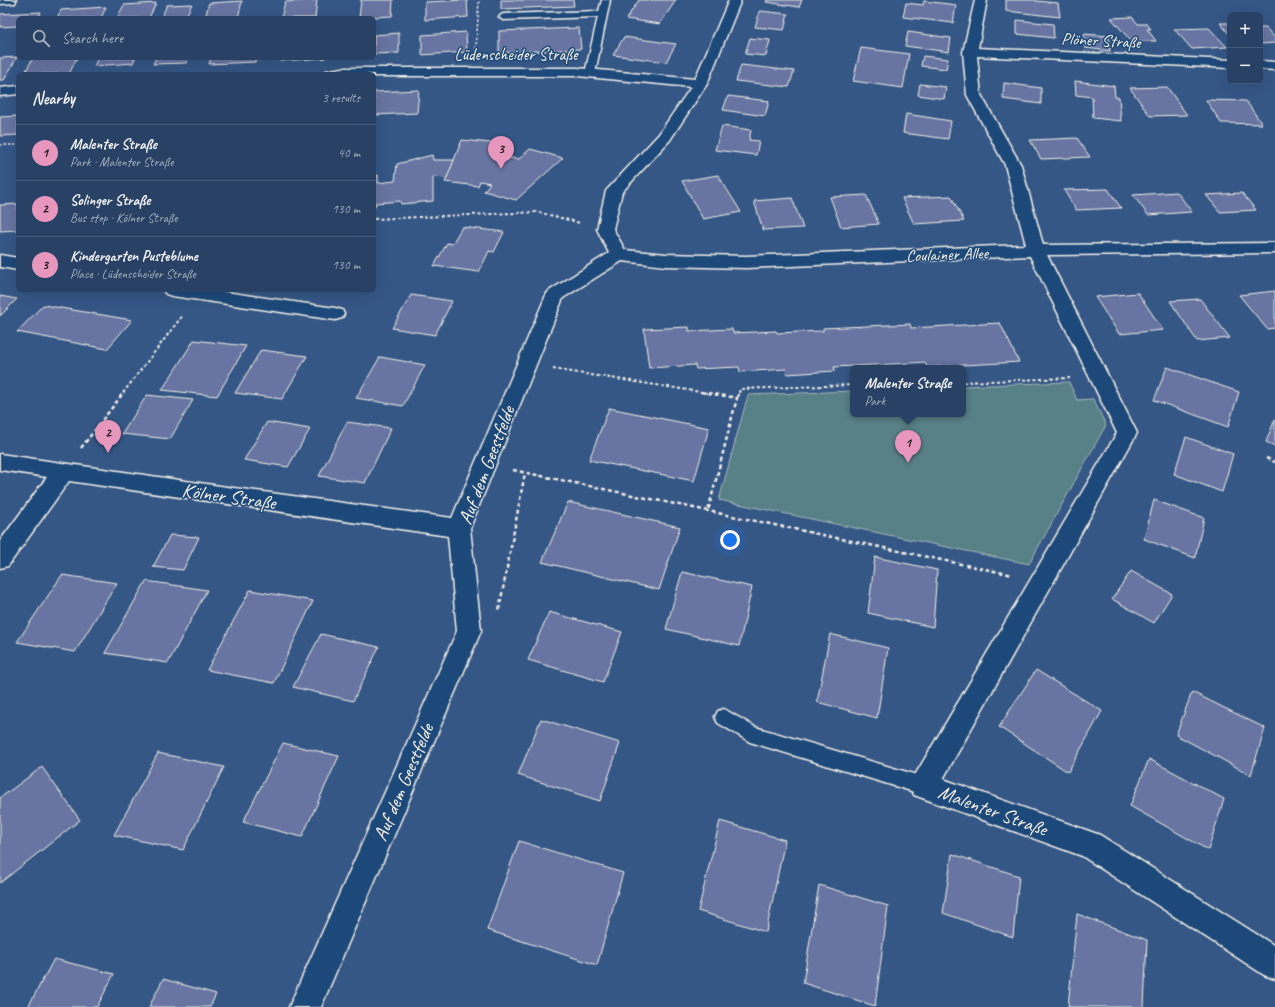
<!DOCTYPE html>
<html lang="en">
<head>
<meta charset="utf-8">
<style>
  body { margin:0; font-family:Caveat,sans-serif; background:#30486a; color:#f1f3f6 }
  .controls { position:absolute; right:12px; top:12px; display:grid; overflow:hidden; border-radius:6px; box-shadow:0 4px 16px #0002 }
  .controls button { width:36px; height:36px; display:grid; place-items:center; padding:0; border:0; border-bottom:1px solid #445a78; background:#284164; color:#f1f3f6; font:20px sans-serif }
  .you { position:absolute; left:730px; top:540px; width:14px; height:14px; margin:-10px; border:3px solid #fff; border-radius:50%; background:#1a73e8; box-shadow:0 0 0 6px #1a73e833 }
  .badge { display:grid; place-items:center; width:26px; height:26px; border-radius:50%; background:#e797bd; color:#111; font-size:13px; font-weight:700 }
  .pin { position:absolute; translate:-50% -33px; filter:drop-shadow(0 1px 2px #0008) }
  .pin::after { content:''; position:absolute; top:21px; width:14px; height:12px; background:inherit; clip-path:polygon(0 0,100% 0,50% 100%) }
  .popup { position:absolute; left:850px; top:365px; width:116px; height:52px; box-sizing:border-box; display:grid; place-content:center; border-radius:6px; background:#284164; filter:drop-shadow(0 1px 3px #0005); font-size:13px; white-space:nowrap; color:#a5afbf }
  .popup b { font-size:15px; color:#f1f3f6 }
  .popup::after { content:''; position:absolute; left:50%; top:100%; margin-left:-8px; border:8px solid transparent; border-top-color:#284164 }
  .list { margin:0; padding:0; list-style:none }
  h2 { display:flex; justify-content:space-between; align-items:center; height:52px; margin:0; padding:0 16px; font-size:17px }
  h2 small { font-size:13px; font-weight:400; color:#a5afbf }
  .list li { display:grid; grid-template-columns:26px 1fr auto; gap:12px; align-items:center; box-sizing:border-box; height:56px; padding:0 16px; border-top:1px solid #445a78 }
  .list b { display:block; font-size:15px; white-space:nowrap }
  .list p { margin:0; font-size:13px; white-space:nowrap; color:#a5afbf }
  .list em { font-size:13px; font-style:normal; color:#a5afbf }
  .icon { flex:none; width:22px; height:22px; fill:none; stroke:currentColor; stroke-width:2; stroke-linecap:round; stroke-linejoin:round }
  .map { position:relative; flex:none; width:1275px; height:1007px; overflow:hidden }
  .search { position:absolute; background:#284164; box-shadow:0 4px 16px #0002; left:16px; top:16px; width:360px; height:44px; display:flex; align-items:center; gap:10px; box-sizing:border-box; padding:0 14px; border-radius:6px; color:#a5afbf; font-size:15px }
  .panel { position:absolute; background:#284164; box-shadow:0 4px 16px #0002; left:16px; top:72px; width:360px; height:220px; border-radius:6px }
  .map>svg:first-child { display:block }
  .green { fill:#588087; stroke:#a6b8b8 }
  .building { fill:#6774a2; stroke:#f4f1e8 }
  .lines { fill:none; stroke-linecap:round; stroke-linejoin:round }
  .service-casing { stroke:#f4f1e8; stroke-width:3 }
  .minor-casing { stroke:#f4f1e8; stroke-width:3 }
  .path-far2 { stroke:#f4f1e8; stroke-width:1.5; stroke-dasharray:2.5 2; stroke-linecap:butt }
  .path-far1 { stroke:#f4f1e8; stroke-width:2; stroke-dasharray:3 2.5; stroke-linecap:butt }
  .path { stroke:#f4f1e8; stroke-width:2.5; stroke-dasharray:4 3; stroke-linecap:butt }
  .service { fill:#1f4a7a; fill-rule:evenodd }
  .minor { fill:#1f4a7a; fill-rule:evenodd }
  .labels { text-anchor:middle; stroke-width:3; stroke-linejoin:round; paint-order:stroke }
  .far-street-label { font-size:17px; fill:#f4f1e8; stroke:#1f4a7a }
  .street-label { font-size:20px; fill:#f4f1e8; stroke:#1f4a7a }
</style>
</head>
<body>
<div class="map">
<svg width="1275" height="1007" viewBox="0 0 1275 1007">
  <rect width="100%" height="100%" fill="#355786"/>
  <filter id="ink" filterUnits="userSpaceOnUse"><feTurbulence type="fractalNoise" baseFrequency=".025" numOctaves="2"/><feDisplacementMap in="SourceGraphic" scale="8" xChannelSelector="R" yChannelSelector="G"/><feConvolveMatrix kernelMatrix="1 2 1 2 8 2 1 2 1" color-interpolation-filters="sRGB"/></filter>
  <g filter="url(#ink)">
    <polygon class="green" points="1069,382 1077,400 1093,399 1106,425 1029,564 719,500 748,395 853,391 853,414 963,414 963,386"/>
    <g class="building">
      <polygon points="317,0 315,18 281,18 285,2"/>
      <polygon points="361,0 393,0 392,16 359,18"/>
      <polygon points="467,0 468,17 425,20 425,2"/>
      <polygon points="501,0 573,0 574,6 501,9"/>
      <polygon points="639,0 676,0 660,24 626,19"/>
      <polygon points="767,0 802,0 799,7 766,2"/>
      <polygon points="1006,0 1036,0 1036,1 1058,3 1060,17 1006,11"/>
      <polygon points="242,1 238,18 205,18 209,3"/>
      <polygon points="924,1 956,5 953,23 903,17 906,3 923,5"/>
      <polygon points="156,3 149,18 117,18 124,5"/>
      <polygon points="192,4 185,18 161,18 167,5"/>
      <polygon points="106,7 101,18 57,18 61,10"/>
      <polygon points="760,11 788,14 784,30 755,27"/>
      <polygon points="41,12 38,18 18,18 18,26 0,27 0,14"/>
      <polygon points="1132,17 1138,24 1147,24 1151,29 1147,29 1156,41 1131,41 1111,18"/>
      <polygon points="1017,20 1053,24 1054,38 1017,34"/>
      <polygon points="1220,23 1230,23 1230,35"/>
      <polygon points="579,28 581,49 499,53 499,31"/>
      <polygon points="1209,28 1227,47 1192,49 1174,29"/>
      <polygon points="1260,28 1266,28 1275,38 1275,43 1260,44"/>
      <polygon points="466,32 467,52 422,55 422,35"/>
      <polygon points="908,32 951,38 949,52 905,46"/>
      <polygon points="399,33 399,53 374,54 374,35"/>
      <polygon points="1084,34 1109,36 1110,51 1085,48"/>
      <polygon points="624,37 676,44 666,62 613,55"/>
      <polygon points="750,38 770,40 766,56 745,54"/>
      <polygon points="861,48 909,54 903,88 853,81"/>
      <polygon points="923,56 948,59 946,69 921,66"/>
      <polygon points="17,57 4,80 0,80 0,58"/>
      <polygon points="33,58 77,58 69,74 24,74"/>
      <polygon points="98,58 135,58 133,63 94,66"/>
      <polygon points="156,58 189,58 186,63 153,64"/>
      <polygon points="211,58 256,58 255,62 209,64"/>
      <polygon points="280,58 325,58 280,61"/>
      <polygon points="741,65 794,71 789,87 736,81"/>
      <polygon points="1075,81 1114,86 1115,97 1119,97 1121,121 1093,118 1092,97 1076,95"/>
      <polygon points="1004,83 1041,88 1041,104 1003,99"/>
      <polygon points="920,84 946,87 944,99 918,95"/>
      <polygon points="1167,87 1187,115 1150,116 1130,88"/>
      <polygon points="419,90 417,113 374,115 374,92"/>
      <polygon points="728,96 769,101 765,116 723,110"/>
      <polygon points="1206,100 1246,101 1262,124 1221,123"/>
      <polygon points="906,114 951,121 948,139 903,133"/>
      <polygon points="18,116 18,135 0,136 0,117"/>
      <polygon points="722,126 751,130 749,140 759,141 756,155 715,150"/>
      <polygon points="1077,138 1090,157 1041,159 1030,140"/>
      <polygon points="462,140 499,144 493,155 519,159 530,149 563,158 516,200 484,191 490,183 480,181 478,186 445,182"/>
      <polygon points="432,155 433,160 454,160 447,178 433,177 433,201 401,204 400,201 376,203 374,208 374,176 378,175 378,183 395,181 397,164"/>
      <polygon points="718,175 741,212 703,219 682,181"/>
      <polygon points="1108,189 1121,208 1076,210 1064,190"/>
      <polygon points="1177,192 1192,212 1148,215 1133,195"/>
      <polygon points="1242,193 1256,210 1220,212 1206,195"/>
      <polygon points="866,195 879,224 841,227 830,197"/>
      <polygon points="951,196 964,221 914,224 902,198"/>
      <polygon points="792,198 803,228 763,230 754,201"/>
      <polygon points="18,204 18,230 0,231 0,205"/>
      <polygon points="462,227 504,232 494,252 489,251 479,272 434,266 447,243 452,244"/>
      <polygon points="1275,291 1275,328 1267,329 1239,295"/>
      <polygon points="1138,293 1163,330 1119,334 1095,297"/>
      <polygon points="411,295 452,301 435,335 392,328"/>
      <polygon points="0,296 17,299 0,316"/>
      <polygon points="1200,299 1230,338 1197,341 1170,301"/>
      <polygon points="43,305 132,320 107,349 17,332"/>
      <polygon points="1000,323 1019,362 927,367 925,362 910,363 834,367 835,371 787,374 786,369 740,372 739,367 696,369 695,365 649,368 644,329 689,327 689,331 732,329 733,333 776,331 777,333 823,331 823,328 910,324 911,328"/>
      <polygon points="194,340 246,346 217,396 162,390"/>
      <polygon points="261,350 307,356 282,399 235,393"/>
      <polygon points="380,357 425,365 403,406 356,398"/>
      <polygon points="1167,367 1239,392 1228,427 1154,400"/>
      <polygon points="147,395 193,400 170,439 122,434"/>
      <polygon points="609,408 709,428 694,481 589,460"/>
      <polygon points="1275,419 1275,446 1266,442"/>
      <polygon points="267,422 310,429 288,467 244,460"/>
      <polygon points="347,422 391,428 365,483 319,476"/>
      <polygon points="1186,437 1233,454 1222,492 1174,474"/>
      <polygon points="1154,500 1204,518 1195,558 1144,539"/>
      <polygon points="568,502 680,527 659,590 542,562"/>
      <polygon points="170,535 199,537 183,570 153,567"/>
      <polygon points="875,557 937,570 933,627 868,613"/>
      <polygon points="1131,571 1172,594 1154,623 1112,599"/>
      <polygon points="682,572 752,587 739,646 666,629"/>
      <polygon points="62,575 117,583 75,652 17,642"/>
      <polygon points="146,581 207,590 168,663 105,653"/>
      <polygon points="250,590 313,601 274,683 207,670"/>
      <polygon points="549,612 622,632 603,682 528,660"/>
      <polygon points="321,634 379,647 353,701 293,687"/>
      <polygon points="830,634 888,648 877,718 817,702"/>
      <polygon points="1036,670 1102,711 1068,772 999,727"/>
      <polygon points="1192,692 1265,728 1251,775 1176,735"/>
      <polygon points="541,719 620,743 600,801 518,775"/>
      <polygon points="283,743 339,756 302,837 243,822"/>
      <polygon points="158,753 224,767 183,850 114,835"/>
      <polygon points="1149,759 1224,799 1208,850 1130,806"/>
      <polygon points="42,767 80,820 0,883 0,798"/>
      <polygon points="720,821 785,840 766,932 698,911"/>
      <polygon points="519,841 623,873 597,965 487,930"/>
      <polygon points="952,854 1019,876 1013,937 943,913"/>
      <polygon points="819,885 888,906 875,1006 803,983"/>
      <polygon points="1077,914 1147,940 1144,1007 1068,1007"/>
      <polygon points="54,959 114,974 97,1007 28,1007"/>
      <polygon points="163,979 216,994 210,1007 149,1007"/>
    </g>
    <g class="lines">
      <g class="service-casing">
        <g id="service">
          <polygon points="602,0 610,0 595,73 590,76 585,73 598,17 503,20 499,17 503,14 599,11"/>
          <polygon points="724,709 755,727 924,777 931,780 933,786 931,792 924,795 750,742 718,723 715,717 718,711"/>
        </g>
      </g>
      <g class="minor-casing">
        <g id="minor">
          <polygon points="0,0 16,0 15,3 0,4"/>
          <polygon points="729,0 741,0 707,84 670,140 622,192 613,229 625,250 666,254 746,256 1026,245 1005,165 967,95 963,52 975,0 987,0 978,48 1230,60 1230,68 977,56 981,95 1021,165 1043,245 1275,243 1275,253 1047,255 1137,433 943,779 1100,835 1275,946 1275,979 1264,975 1082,856 914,795 910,786 914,777 1117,433 1030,256 746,268 666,266 622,261 563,298 470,528 481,631 321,1007 289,1007 457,631 448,536 69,481 8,566 0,568 0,541 47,477 0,470 0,454 227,487 452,518 546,295 549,291 609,253 597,229 606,191 659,134 691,87 577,76 374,76 374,74 324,74 326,71 342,68 577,68 695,79"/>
          <polygon points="1260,61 1275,62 1275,70 1260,69"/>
          <polygon points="18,86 18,94 0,96 0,88"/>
          <polygon points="0,255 18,258 18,270 0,267"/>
          <polygon points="163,290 212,290 335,308 342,310 344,314 342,318 335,320 172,296 166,294"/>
        </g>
      </g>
      <g class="path-far2">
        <polyline points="476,49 479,0"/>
        <polyline points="209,74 265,74"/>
        <polyline points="0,145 18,145"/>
      </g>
      <g class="path-far1">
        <polyline points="374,219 538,212 580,223"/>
        <polyline points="553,369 707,393"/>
        <polyline points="963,382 1070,378"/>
        <polyline points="123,393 183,315"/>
        <polyline points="739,393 740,389 853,385"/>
      </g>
      <g class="path">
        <polyline points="701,392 737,398 708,511"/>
        <polyline points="737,398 739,392"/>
        <polyline points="81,448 124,392"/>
        <polyline points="1266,458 1275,462"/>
        <polyline points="513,470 1013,575"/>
        <polyline points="499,610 525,473"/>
      </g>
      <use href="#service" class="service"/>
      <use href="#minor" class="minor"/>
    </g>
  </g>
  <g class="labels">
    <g class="far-street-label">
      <text transform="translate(1101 40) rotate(3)" y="6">Plöner Straße</text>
      <text x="516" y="60">Lüdenscheider Straße</text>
      <text transform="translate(947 254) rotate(-2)" y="6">Coulainer Allee</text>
    </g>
    <g class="street-label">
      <text transform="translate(486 465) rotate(-69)" y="7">Auf dem Geestfelde</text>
      <text transform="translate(229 496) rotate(8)" y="7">Kölner Straße</text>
      <text transform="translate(403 782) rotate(-67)" y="7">Auf dem Geestfelde</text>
      <text transform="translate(993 810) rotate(20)" y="7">Malenter Straße</text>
    </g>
  </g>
</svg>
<div class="controls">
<button>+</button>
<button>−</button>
</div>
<div class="you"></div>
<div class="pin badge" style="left:908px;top:463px">1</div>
<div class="popup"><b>Malenter Straße</b>Park</div>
<div class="pin badge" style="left:108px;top:453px">2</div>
<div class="pin badge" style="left:501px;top:169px">3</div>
<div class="search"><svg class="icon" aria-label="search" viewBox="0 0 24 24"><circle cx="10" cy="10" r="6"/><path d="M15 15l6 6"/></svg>Search here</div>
<section class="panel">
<h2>Nearby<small>3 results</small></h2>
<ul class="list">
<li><span class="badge">1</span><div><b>Malenter Straße</b><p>Park · Malenter Straße</p></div><em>40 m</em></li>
<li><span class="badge">2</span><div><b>Solinger Straße</b><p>Bus stop · Kölner Straße</p></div><em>130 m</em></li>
<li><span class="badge">3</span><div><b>Kindergarten Pusteblume</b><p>Place · Lüdenscheider Straße</p></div><em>130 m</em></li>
</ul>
</section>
</div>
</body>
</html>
